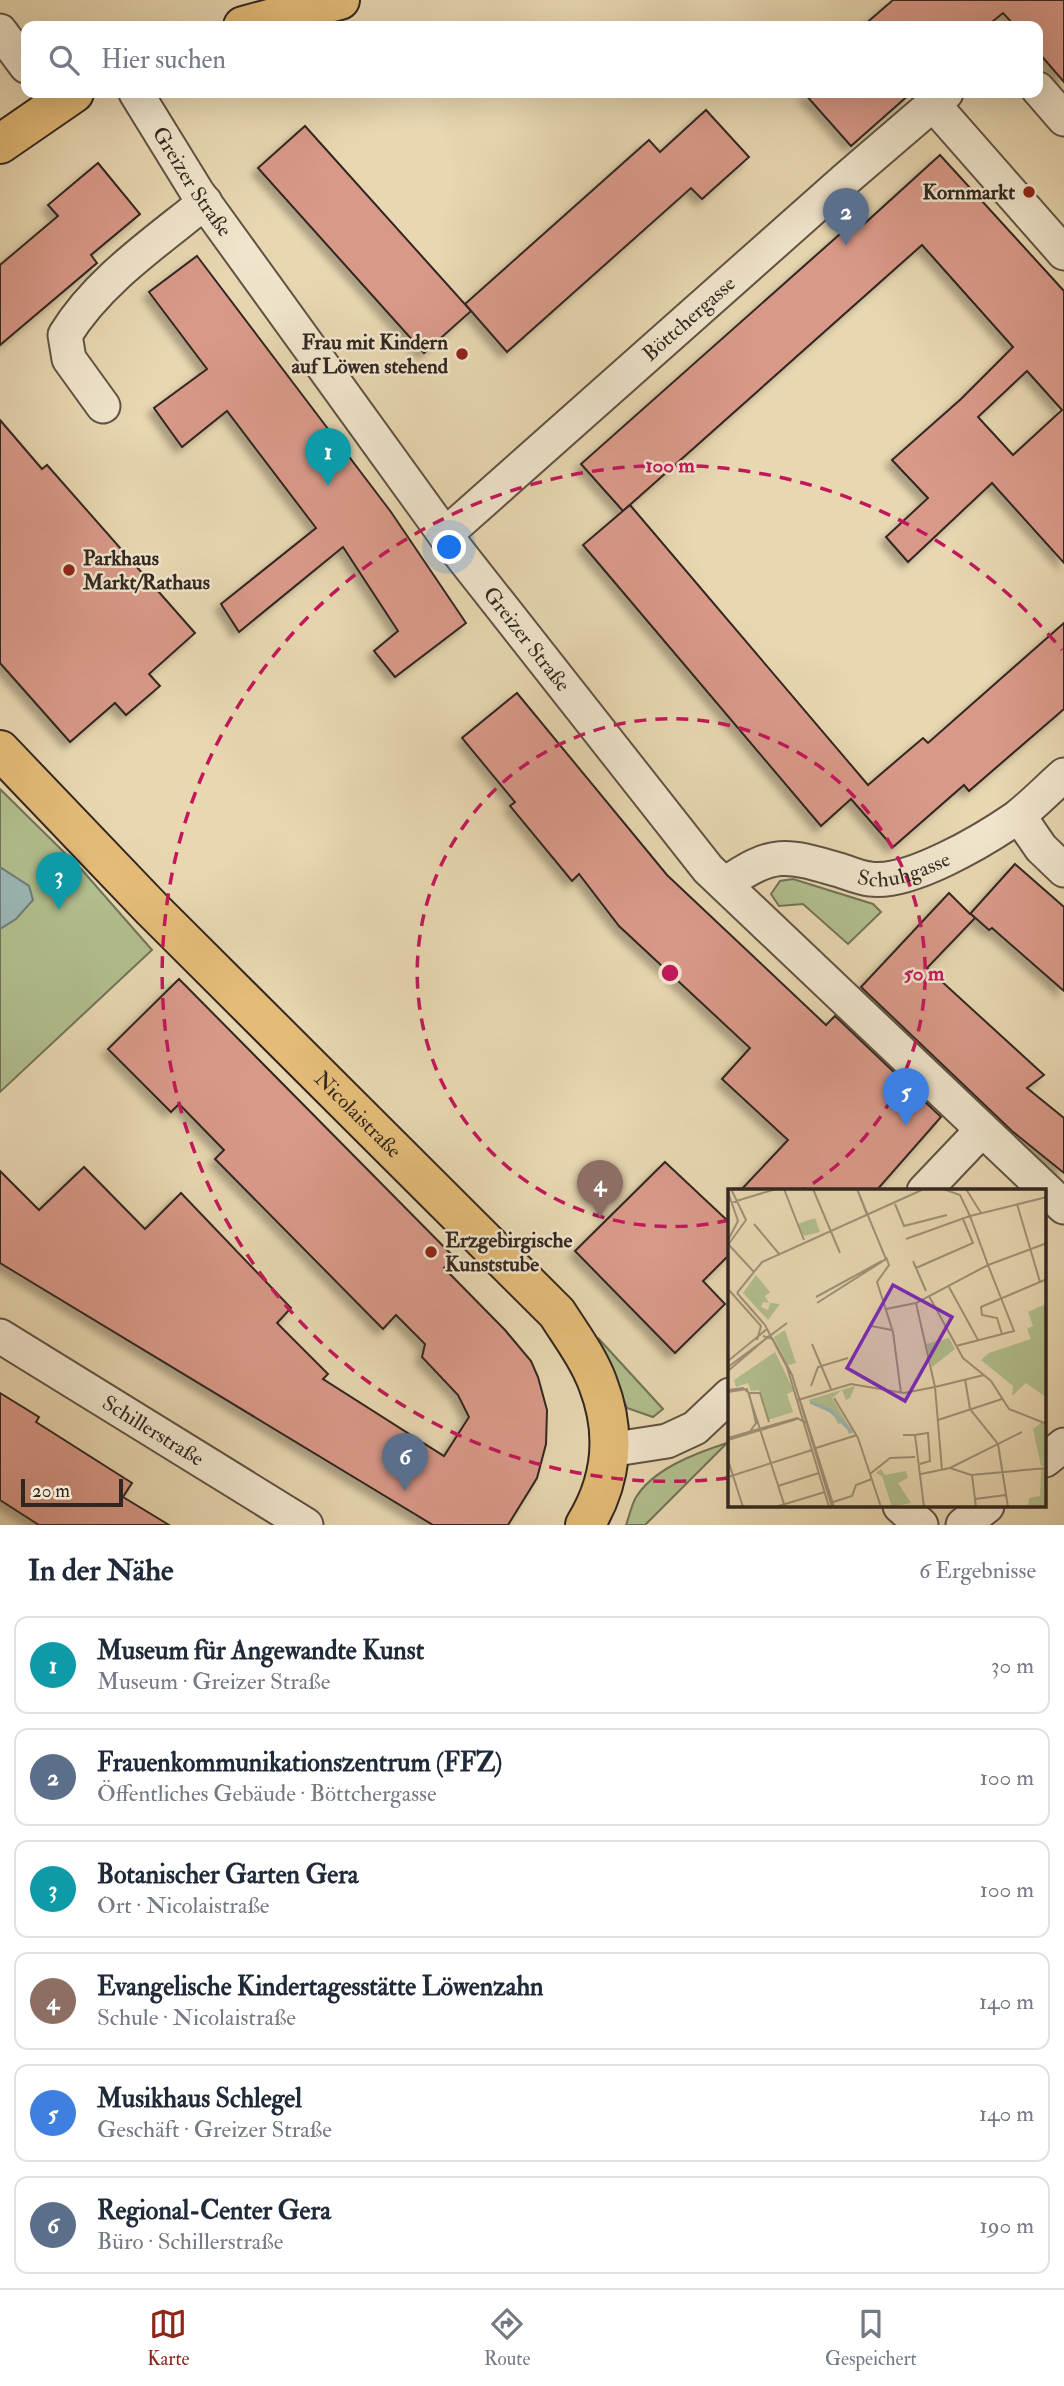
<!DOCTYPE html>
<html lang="de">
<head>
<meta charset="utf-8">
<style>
  body { margin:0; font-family:"IM FELL Double Pica",serif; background:#f2f2f3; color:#1f2937 }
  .scale { position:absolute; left:21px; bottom:18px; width:102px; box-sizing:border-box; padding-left:7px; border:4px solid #322720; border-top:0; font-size:19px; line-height:24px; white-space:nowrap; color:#322720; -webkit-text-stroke:5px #f0e5cc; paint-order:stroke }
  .you { position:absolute; left:450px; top:548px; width:24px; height:24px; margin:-18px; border:5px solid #fff; border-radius:50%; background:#1a73e8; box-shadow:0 0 0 10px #1a73e833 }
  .badge { display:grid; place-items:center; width:46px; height:46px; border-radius:50%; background:#8f2418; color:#fff; font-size:23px; font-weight:700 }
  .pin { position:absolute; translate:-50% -58px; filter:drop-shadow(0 2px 4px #0008) }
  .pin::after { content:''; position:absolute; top:37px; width:24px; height:21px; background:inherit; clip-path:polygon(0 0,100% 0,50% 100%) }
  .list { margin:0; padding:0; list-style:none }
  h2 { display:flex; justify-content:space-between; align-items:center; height:91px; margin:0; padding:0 28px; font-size:30px }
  h2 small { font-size:23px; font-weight:400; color:#747a83 }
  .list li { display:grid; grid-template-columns:46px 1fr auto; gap:21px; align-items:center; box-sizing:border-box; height:98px; margin:0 14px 14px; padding:0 14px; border:2px solid #e0e1e3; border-radius:14px }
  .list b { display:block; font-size:26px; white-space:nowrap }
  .list p { margin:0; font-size:23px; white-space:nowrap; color:#747a83 }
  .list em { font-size:23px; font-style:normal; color:#747a83 }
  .icon { flex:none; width:38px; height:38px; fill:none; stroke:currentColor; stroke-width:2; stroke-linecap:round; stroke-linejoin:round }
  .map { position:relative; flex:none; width:1064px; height:1525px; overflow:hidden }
  .search { position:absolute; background:#fff; box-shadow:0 7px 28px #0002; left:21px; right:21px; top:21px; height:77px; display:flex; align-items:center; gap:18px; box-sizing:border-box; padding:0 24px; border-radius:14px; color:#747a83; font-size:26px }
  .sheet { height:763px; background:#fff }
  nav { display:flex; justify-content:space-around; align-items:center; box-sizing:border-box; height:98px; border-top:2px solid #e0e1e3; background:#fff; font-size:19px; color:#747a83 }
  nav a { display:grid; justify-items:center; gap:4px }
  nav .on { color:#8f2418 }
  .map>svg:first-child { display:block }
  .green { fill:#b2bf8e; stroke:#727357; stroke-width:2 }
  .water { fill:#9bb7b6; stroke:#717d7a; stroke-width:2 }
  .building { fill:#d99989; stroke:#322720; stroke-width:2; fill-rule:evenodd; filter:url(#shadow) }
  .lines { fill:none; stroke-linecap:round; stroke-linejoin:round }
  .minor-casing { stroke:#605344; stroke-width:37 }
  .major-casing { stroke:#322720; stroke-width:42 }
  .minor { stroke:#f0e5cc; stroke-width:33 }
  .major { stroke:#e4bc78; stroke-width:38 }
  .ring { fill:none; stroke:#c2185b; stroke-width:3.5; stroke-dasharray:12 9 }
  .poi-dot { fill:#8f2418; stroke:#f0e5cc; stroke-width:2.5 }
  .labels { text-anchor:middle; stroke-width:5; stroke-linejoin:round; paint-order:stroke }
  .street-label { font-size:21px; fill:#322720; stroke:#f0e5cc }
  .poi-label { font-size:21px; font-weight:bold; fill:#322720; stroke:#f0e5cc; text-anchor:end }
  .inset-river { fill:none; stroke:#9bb7b6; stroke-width:3.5 }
  .inset-road { fill:none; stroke:#9f9177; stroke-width:2 }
  .view { fill:#7b2cbf; fill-opacity:0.15; stroke:#7b2cbf; stroke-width:3.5 }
  .inset-edge { fill:none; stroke:#322720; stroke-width:3.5 }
  .centre { fill:#c2185b; stroke:#f0e5cc; stroke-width:3.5 }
  .ring-label { font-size:21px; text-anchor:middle; font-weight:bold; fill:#c2185b; stroke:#f0e5cc; stroke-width:5; stroke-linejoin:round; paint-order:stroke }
</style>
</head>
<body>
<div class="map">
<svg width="1064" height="1525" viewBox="0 0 1064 1525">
  <defs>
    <filter id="shadow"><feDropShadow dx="-6" dy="6" stdDeviation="3.5" flood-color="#0004"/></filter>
  </defs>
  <rect width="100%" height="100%" fill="#e8d7b1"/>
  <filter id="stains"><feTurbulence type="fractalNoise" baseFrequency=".00286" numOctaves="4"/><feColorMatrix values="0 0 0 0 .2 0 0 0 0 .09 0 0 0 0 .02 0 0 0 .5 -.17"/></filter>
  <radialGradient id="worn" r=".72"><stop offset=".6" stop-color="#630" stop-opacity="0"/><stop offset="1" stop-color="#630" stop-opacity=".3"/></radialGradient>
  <g class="green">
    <polygon points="0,789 82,870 152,950 0,1092"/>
    <polygon points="793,879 873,904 881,912 848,944 803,904 779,906 771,894 780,881"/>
    <polygon points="598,1338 663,1409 653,1417 627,1408"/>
    <path d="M 727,1443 L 645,1525 L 626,1525 C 629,1517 631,1507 635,1499 C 652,1469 696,1453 727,1443 Z"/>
  </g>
  <polygon class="water" points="0,867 29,886 33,900 16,919 0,929"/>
  <g class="building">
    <polygon points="893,0 1064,0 1064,82 1038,52 1038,26 1015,26 1003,13 987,26 863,26"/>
    <polygon points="804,93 911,93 851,146"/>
    <polygon points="706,110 749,157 702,199 691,188 507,352 465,304 649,140 660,152"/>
    <polygon points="305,126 471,311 424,353 258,168"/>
    <path d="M 940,155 L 1064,291 L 1064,563 L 992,483 L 908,562 L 886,537 L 928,498 L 892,460 L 961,399 L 1013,347 L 922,245 L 623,511 L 581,464 L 858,218 L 864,224 ZM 1027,371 L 1062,410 L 1013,455 L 978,417 Z"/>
    <polygon points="98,163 140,214 91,255 97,263 0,345 0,265 58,216 48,205"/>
    <polygon points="197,256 391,512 466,623 395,677 374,651 398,631 343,547 239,632 221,604 316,528 227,411 182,447 154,408 207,369 149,292"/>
    <polygon points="0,420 42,469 47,465 195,633 149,674 160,686 126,715 115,703 70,742 0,663"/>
    <polygon points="630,505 868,785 923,738 928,743 1064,623 1064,709 969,791 964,785 893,847 851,799 821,826 583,545"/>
    <polygon points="517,693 667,875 826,1025 835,1016 941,1117 876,1191 740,1191 788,1140 722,1079 750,1048 619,926 579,874 572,881 510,806 515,802 462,738"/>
    <polygon points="1015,864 1064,907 1064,991 992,928 989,930 971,914 975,918 927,968 1044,1075 1027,1088 1064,1118 1064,1173 1012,1131 861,987 949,893 970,914"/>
    <polygon points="179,979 455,1258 444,1268 505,1330 531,1361 538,1377 547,1410 546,1444 537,1478 508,1525 433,1525 0,1263 0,1171 39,1210 84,1167 145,1229 181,1193 291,1308 277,1323 328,1374 323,1379 444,1456 469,1417 458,1395 422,1357 425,1344 396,1315 383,1329 215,1159 224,1150 179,1104 171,1112 108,1049"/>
    <polygon points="665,1162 730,1223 730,1254 703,1281 725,1304 675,1353 575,1251"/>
    <polygon points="0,1393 39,1417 36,1422 132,1483 123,1497 169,1525 39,1525 0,1500"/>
  </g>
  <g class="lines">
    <g class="minor-casing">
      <g id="minor">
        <polyline points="0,31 26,66"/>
        <polyline points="1038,89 1064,119"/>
        <path id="s1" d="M 136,93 L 197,192 L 445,535 L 708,869 L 1064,1207"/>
        <polyline points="933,104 1064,253"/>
        <path d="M 103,406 L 69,359 L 65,335 C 98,281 156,242 205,202"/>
        <path id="s2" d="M 445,535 L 847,178 L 946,93"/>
        <polyline points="1019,816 1041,848 1064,870"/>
        <path id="s3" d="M 725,884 C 773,851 785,854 839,870 C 849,873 860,878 870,879 C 909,885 984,840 1016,818 C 1033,805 1048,789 1064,775"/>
        <polyline points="924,1191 982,1130"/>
        <path id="s4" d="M 0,1336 L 306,1525"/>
        <polyline points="609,1450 667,1441 695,1428 730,1395"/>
        <polyline points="1045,1460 1064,1445"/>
        <polyline points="900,1506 921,1525"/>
        <polyline points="963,1525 987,1506"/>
      </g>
    </g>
    <g class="major-casing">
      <g id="major">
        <polyline points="243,26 340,0"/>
        <polyline points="0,144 74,93"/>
        <path id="s5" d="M 0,750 L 152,909 L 557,1313 C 571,1335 589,1359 598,1384 C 617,1433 612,1481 585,1525"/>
      </g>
    </g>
    <use href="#minor" class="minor"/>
    <use href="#major" class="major"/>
  </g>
  <g class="ring">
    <path d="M729 1220A254 254 0 1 1 801 1191"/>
    <path d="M728 1478A508 508 0 1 1 1062 650"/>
  </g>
  <g class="poi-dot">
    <circle cx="1029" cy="192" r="7"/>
    <circle cx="462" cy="354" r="7"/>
    <circle cx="69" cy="570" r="7"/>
    <circle cx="431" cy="1252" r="7"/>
  </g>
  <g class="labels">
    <g class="street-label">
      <text dy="7" stroke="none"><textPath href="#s1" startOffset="105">Greizer Straße</textPath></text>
      <text dy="7" stroke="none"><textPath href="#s2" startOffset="326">Böttchergasse</textPath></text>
      <text dy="7" stroke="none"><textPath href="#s1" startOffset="672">Greizer Straße</textPath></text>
      <text dy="7" stroke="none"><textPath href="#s3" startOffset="189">Schuhgasse</textPath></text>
      <text dy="7" stroke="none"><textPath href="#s5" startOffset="511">Nicolaistraße</textPath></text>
      <text dy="7" stroke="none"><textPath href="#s4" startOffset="180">Schillerstraße</textPath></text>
    </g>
    <g class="poi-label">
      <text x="1015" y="199">Kornmarkt</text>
      <text x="448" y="349">Frau mit Kindern<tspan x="448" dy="24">auf Löwen stehend</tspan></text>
      <text x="83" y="565" text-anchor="start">Parkhaus<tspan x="83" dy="24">Markt/Rathaus</tspan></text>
      <text x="445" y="1247" text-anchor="start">Erzgebirgische<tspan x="445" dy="24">Kunststube</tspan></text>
    </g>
  </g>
  <g transform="translate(728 1189)">
    <rect width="318" height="318" fill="#e8d7b1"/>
    <path d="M 87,29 L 92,43 L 76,47 L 69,35 ZM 28,86 L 42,103 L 37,107 L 41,114 L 35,113 L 33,118 L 40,121 L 42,114 L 52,115 L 40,131 L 15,104 ZM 318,115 L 318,208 L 298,194 L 284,207 L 285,197 L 253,171 L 261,164 L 303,150 L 299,140 L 305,137 L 300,123 ZM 57,141 L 68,174 L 60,176 L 46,148 ZM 221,149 L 227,160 L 204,178 L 198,155 ZM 47,163 L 66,202 L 59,205 L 65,223 L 40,231 L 31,201 L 23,202 L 20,194 L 8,198 L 6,191 ZM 127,197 L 122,209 L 118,211 L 114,201 L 104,209 L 125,244 L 121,245 L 116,233 L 110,235 L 106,226 L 80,211 ZM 314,233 L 318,236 L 318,277 L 313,277 L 305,240 ZM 313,279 L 318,280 L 318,318 L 300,318 L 301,309 L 312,307 ZM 153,280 L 157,286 L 178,282 L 180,289 L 170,294 L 183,314 L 164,318 L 154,287 L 148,284 Z" fill="#b2bf8e"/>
    <path class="inset-river" d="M 82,213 L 103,222 L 124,243"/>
    <path class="inset-road" d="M 56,0 L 76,51M 85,0 L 112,64M 129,0 L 139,26M 238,0 L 253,24M 0,3 L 10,32 L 0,51M 5,13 L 48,0M 167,15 L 176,37 L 219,26M 289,15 L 312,93M 26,35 L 52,66M 178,50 L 242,27 L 232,6 L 215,0M 0,56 L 18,31 L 3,0M 1,56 L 26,83M 158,68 L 161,76 L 149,93 L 165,143 L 173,204M 185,72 L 198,102M 188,79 L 245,54 L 235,30M 221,98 L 250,151M 0,100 L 33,137 L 29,151M 9,104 L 34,73 L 196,0M 9,104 L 37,136 L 59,178 L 101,318M 201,107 L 235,169 L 263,192 L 281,220 L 319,235M 88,108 L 154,72M 89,114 L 158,70 L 129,0M 158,120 L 188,114M 143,137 L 164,141M 274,145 L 269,129 L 254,126 L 253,118 L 319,90M 35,147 L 45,150 L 64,186 L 104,318M 84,155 L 103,200M 228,157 L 286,142 L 260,76 L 319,54M 0,172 L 39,140M 0,178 L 59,134M 0,182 L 42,146M 237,190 L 242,220 L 270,255 L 280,318M 83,197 L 90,178 L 120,169M 0,201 L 15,199 L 21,204 L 28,234 L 21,244M 0,203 L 19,200 L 57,318M 21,204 L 32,204 L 41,233M 71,208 L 106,318M 106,209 L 130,249 L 153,318M 70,211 L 123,195 L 176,204 L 207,198 L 188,114 L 260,76 L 242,27 L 319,8M 210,231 L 274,210M 175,246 L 187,246 L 196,318M 187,246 L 200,244 L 202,272 L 192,275M 0,249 L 69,229 L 79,234M 0,251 L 69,230M 88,259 L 129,246M 0,271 L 15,318M 222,279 L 243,286 L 319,279M 214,281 L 207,198 L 256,186M 142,285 L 162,269 L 187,268M 193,285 L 222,279 L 294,243M 244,286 L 248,318M 0,288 L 84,261M 50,297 L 91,284M 247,310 L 278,306M 105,313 L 124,307 L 128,296 L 144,290M 47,318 L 97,303"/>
    <path class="view" d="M 165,96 L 224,128 L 177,212 L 119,179 Z"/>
    <rect width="318" height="318" class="inset-edge"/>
  </g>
  <circle cx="670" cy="973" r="10" class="centre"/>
  <g class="ring-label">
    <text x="670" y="472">100 m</text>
    <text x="924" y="980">50 m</text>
  </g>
  <rect width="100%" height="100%" filter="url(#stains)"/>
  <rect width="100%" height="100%" fill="url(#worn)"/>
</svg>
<div class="scale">20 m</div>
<div class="you"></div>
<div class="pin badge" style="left:328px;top:486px;background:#0f9aa8">1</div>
<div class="pin badge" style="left:846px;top:246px;background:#5c6f8a">2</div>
<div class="pin badge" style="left:59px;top:910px;background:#0f9aa8">3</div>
<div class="pin badge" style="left:600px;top:1218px;background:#8d6e63">4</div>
<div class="pin badge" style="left:906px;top:1126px;background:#3f7fe0">5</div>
<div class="pin badge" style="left:405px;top:1491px;background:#5c6f8a">6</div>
<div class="search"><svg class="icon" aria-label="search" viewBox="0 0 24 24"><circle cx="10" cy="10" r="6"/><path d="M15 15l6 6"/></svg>Hier suchen</div>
</div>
<section class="sheet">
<h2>In der Nähe<small>6 Ergebnisse</small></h2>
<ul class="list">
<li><span class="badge" style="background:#0f9aa8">1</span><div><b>Museum für Angewandte Kunst</b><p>Museum · Greizer Straße</p></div><em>30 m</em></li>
<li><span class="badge" style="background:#5c6f8a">2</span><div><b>Frauenkommunikationszentrum (FFZ)</b><p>Öffentliches Gebäude · Böttchergasse</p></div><em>100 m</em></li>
<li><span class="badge" style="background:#0f9aa8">3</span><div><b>Botanischer Garten Gera</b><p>Ort · Nicolaistraße</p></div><em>100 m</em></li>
<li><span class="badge" style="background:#8d6e63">4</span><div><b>Evangelische Kindertagesstätte Löwenzahn</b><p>Schule · Nicolaistraße</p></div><em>140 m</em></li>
<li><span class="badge" style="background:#3f7fe0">5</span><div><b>Musikhaus Schlegel</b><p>Geschäft · Greizer Straße</p></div><em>140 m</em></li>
<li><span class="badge" style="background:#5c6f8a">6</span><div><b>Regional-Center Gera</b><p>Büro · Schillerstraße</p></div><em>190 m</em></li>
</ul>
</section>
<nav>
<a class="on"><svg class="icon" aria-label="map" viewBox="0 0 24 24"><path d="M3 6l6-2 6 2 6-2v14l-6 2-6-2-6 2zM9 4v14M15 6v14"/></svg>Karte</a>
<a><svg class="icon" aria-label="directions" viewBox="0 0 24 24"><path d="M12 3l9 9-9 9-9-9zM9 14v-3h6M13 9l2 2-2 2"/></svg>Route</a>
<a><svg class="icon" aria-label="saved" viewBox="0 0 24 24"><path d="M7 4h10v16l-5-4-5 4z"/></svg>Gespeichert</a>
</nav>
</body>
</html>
